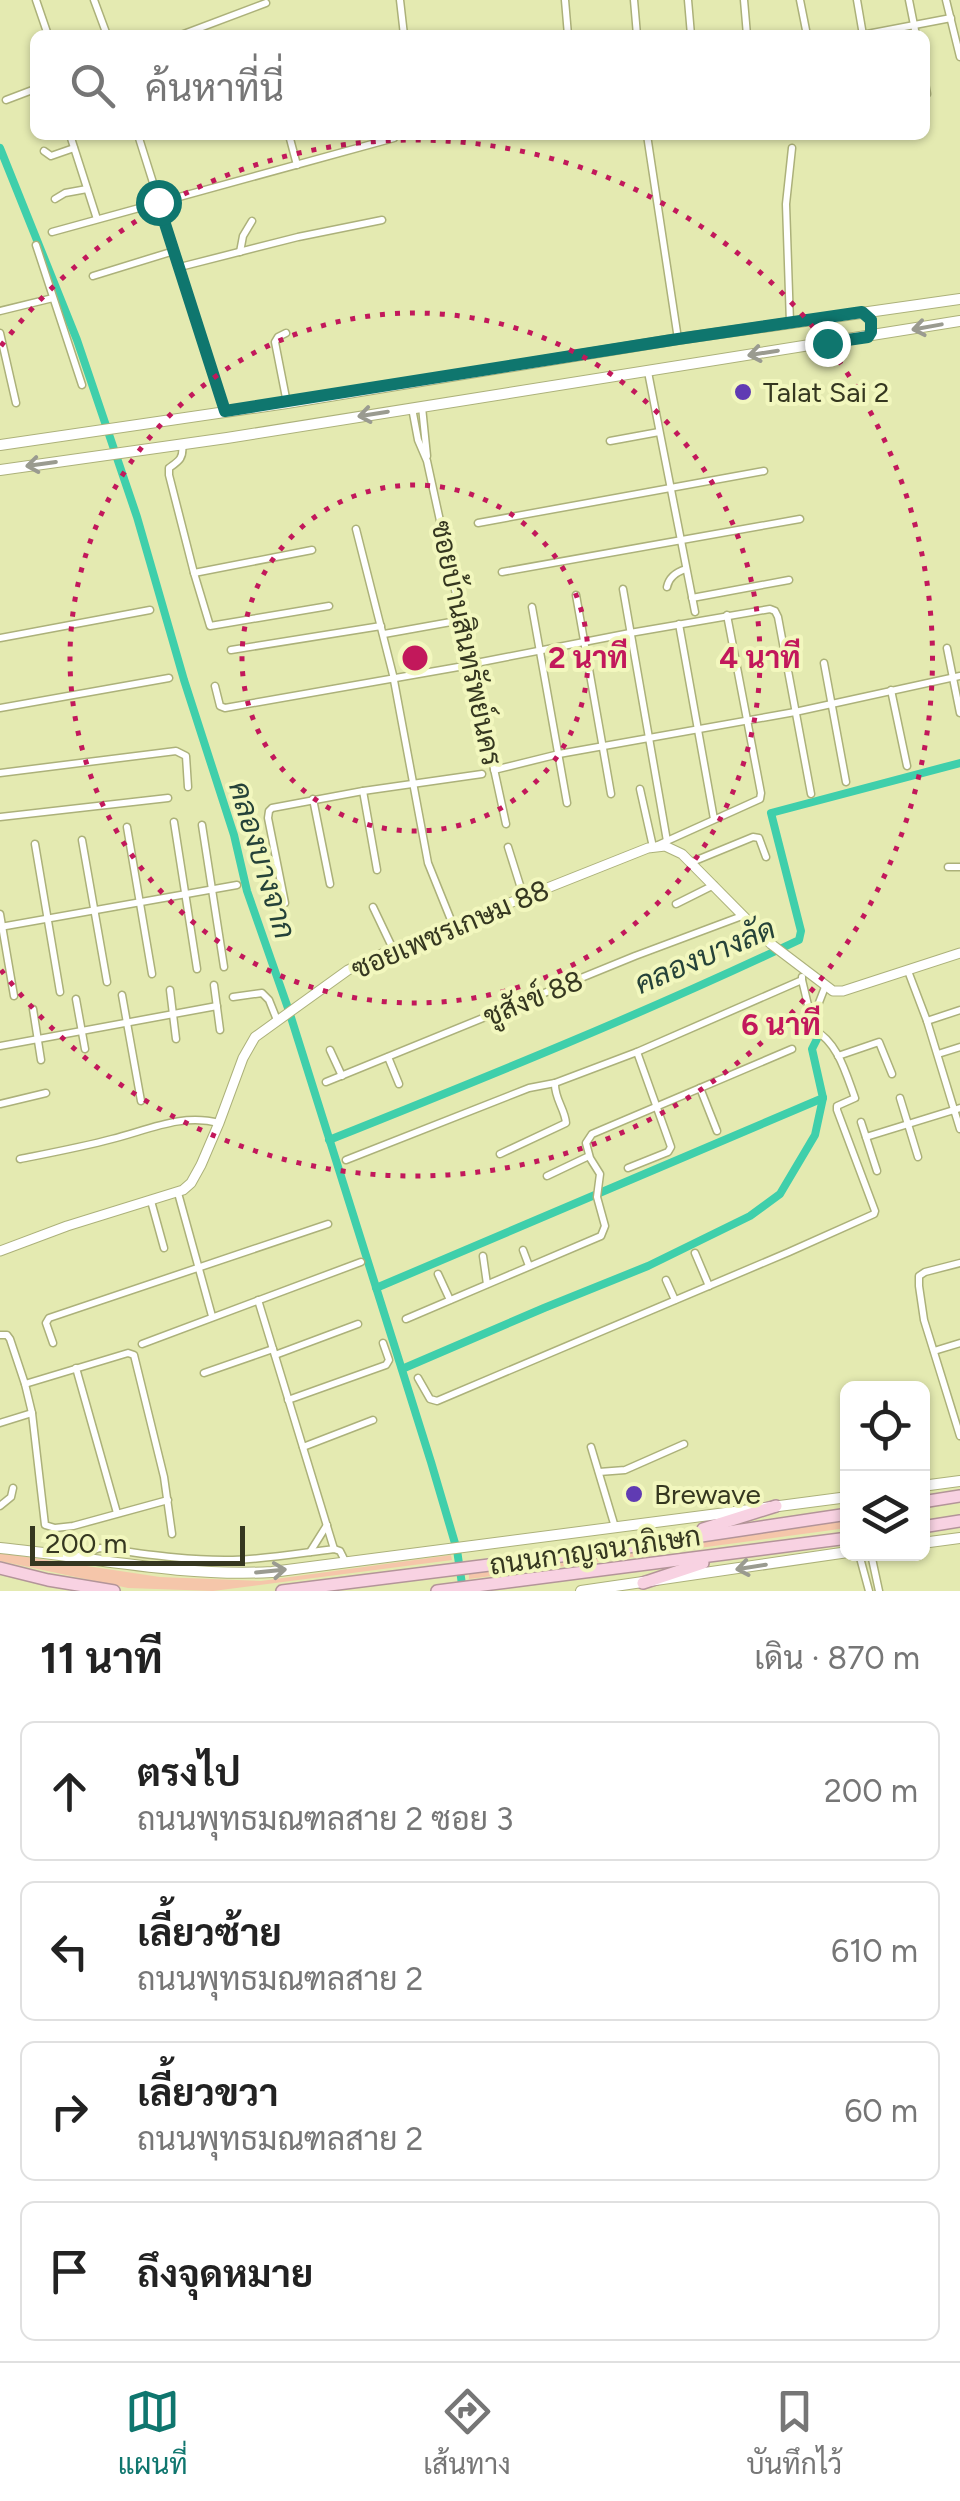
<!DOCTYPE html>
<html lang="th">
<head>
<meta charset="utf-8">
<style>
  body { margin:0; font-family:Figtree,Sarabun,sans-serif; background:#f2f2f2; color:#222 }
  .controls { position:absolute; right:30px; bottom:30px; display:grid; overflow:hidden; border-radius:15px; box-shadow:0 2px 8px #0004 }
  .controls button { width:90px; height:90px; display:grid; place-items:center; padding:0; border:0; border-bottom:2px solid #e0e0e0; background:#fff; color:#222; font:50px sans-serif }
  .scale { position:absolute; left:30px; bottom:25px; width:215px; box-sizing:border-box; padding-left:10px; border:5px solid #353720; border-top:0; font-size:28px; line-height:35px; white-space:nowrap; color:#353720; -webkit-text-stroke:8px #f2f7be; paint-order:stroke }
  .stop { position:absolute; width:30px; height:30px; margin:-22px; border:8px solid #0f766e; border-radius:50%; background:#fff }
  .stop.end { background:#0f766e; border-color:#fff; box-shadow:0 2px 10px #0008 }
  .list { margin:0; padding:0; list-style:none }
  h2 { display:flex; justify-content:space-between; align-items:center; height:130px; margin:0; padding:0 40px; font-size:42px }
  h2 small { font-size:32px; font-weight:400; color:#767676 }
  .list li { display:grid; grid-template-columns:65px 1fr auto; gap:30px; align-items:center; box-sizing:border-box; height:140px; margin:0 20px 20px; padding:0 20px; border:2px solid #e0e0e0; border-radius:15px }
  .list b { display:block; font-size:38px; white-space:nowrap }
  .list p { margin:0; font-size:32px; white-space:nowrap; color:#767676 }
  .list em { font-size:32px; font-style:normal; color:#767676 }
  .icon { flex:none; width:55px; height:55px; fill:none; stroke:currentColor; stroke-width:2; stroke-linecap:round; stroke-linejoin:round }
  .map { position:relative; flex:none; width:960px; height:1591px; overflow:hidden }
  .search { position:absolute; background:#fff; box-shadow:0 2px 8px #0004; left:30px; right:30px; top:30px; height:110px; display:flex; align-items:center; gap:25px; box-sizing:border-box; padding:0 35px; border-radius:15px; color:#767676; font-size:38px }
  .sheet { height:770px; background:#fff }
  nav { display:flex; justify-content:space-around; align-items:center; box-sizing:border-box; height:140px; border-top:2px solid #e0e0e0; background:#fff; font-size:28px; color:#767676 }
  nav a { display:grid; justify-items:center; gap:5px }
  nav .on { color:#0f766e }
  .map>svg:first-child { display:block }
  .green { fill:#f5c6aa }
  .lines { fill:none; stroke-linecap:round; stroke-linejoin:round }
  .canal { stroke:#3fcfab; stroke-width:8 }
  .minor-casing { stroke:#acb17a; stroke-width:9 }
  .tertiary-casing { stroke:#acb17a; stroke-width:11 }
  .secondary-casing { stroke:#acb17a; stroke-width:12 }
  .trunk-casing { stroke:#b39499; stroke-width:14 }
  .minor { stroke:#fff; stroke-width:6 }
  .tertiary { stroke:#fff; stroke-width:9 }
  .secondary { stroke:#fff; stroke-width:10 }
  .trunk { stroke:#f8d2e2; stroke-width:11 }
  .oneway { stroke:#9a9b90 }
  .route { stroke:#0f766e; stroke-width:12 }
  .ring { fill:none; stroke:#c2185b; stroke-width:5; stroke-dasharray:5 10 }
  .poi-dot { fill:#603bb3; stroke:#f2f7be; stroke-width:4 }
  .labels { text-anchor:middle; stroke-width:8; stroke-linejoin:round; paint-order:stroke }
  .poi-label { font-size:28px; fill:#353720; stroke:#f2f7be; text-anchor:start }
  .street-label { font-size:28px; fill:#353720; stroke:#f2f7be }
  .water-label { font-size:30px; font-style:italic; fill:#254239; stroke:#f2f7be }
  .centre { fill:#c2185b; stroke:#f2f7be; stroke-width:5 }
  .ring-label { font-size:30px; text-anchor:middle; font-weight:bold; fill:#c2185b; stroke:#f2f7be; stroke-width:8; stroke-linejoin:round; paint-order:stroke }
</style>
</head>
<body>
<div class="map">
<svg width="960" height="1591" viewBox="0 0 960 1591">
  <rect width="100%" height="100%" fill="#e4eab1"/>
  <g class="green">
    <polygon points="847,1520 847,1528 469,1579 469,1574"/>
    <polygon points="0,1553 160,1577 261,1581 451,1555 452,1560 213,1591 128,1588 0,1561"/>
  </g>
  <g class="lines">
    <g class="canal">
      <polyline points="0,148 77,340 137,517 184,680 234,835 247,891 289,1011 431,1462 457,1550 463,1591"/>
      <path d="M 329,1140 C 487,1077 645,1013 799,940 L 801,931 L 771,813 L 960,763"/>
      <polyline points="376,1288 823,1098 812,1049 817,1039"/>
      <polyline points="402,1369 544,1308 648,1266 750,1216 780,1194 815,1135 823,1098"/>
    </g>
    <g class="minor-casing">
      <g id="minor">
        <polyline points="36,0 48,35"/>
        <polyline points="94,0 107,35"/>
        <polyline points="400,0 404,35"/>
        <polyline points="565,0 568,35"/>
        <polyline points="634,0 637,35"/>
        <polyline points="688,0 691,35"/>
        <polyline points="744,0 747,35"/>
        <polyline points="800,0 807,35"/>
        <polyline points="857,0 863,35"/>
        <polyline points="909,0 916,35"/>
        <polyline points="946,0 960,57"/>
        <polyline points="181,35 266,3"/>
        <polyline points="862,35 951,18"/>
        <polyline points="925,83 927,94"/>
        <polyline points="6,100 35,89"/>
        <polyline points="70,135 97,219"/>
        <polyline points="138,135 225,411"/>
        <polyline points="289,135 297,165"/>
        <polyline points="647,135 678,339"/>
        <polyline points="44,151 51,156 74,148"/>
        <polyline points="55,199 65,193 87,189"/>
        <polyline points="52,232 394,138 396,135"/>
        <polyline points="36,245 82,385"/>
        <polyline points="240,252 243,236 252,221"/>
        <polyline points="180,267 298,237 382,220"/>
        <polyline points="93,276 174,251"/>
        <polyline points="0,311 53,298"/>
        <polyline points="790,323 786,204 792,148"/>
        <polyline points="0,333 16,403"/>
        <polyline points="286,333 278,337 275,342 287,403"/>
        <polyline points="648,372 695,612"/>
        <polyline points="422,407 427,456"/>
        <polyline points="412,408 418,440 427,461 506,824"/>
        <polyline points="610,441 659,432"/>
        <path d="M 182,445 C 184,458 179,461 169,468 L 169,475 L 194,573 L 210,626 L 329,606"/>
        <polyline points="478,523 764,471"/>
        <polyline points="356,529 393,675 428,863 453,925"/>
        <polyline points="502,572 800,519"/>
        <polyline points="194,573 312,550"/>
        <path d="M 667,587 C 669,577 676,572 686,569"/>
        <polyline points="623,589 667,841"/>
        <polyline points="576,595 611,794"/>
        <polyline points="692,598 789,580"/>
        <polyline points="532,607 567,803"/>
        <polyline points="679,624 714,819"/>
        <polyline points="384,634 462,620"/>
        <polyline points="0,638 150,610"/>
        <polyline points="947,648 960,713"/>
        <polyline points="231,650 381,626"/>
        <polyline points="824,663 846,782"/>
        <polyline points="471,664 630,633 770,609 775,611 778,617 811,794"/>
        <polyline points="215,686 220,706 225,708 464,666"/>
        <polyline points="891,690 907,766"/>
        <polyline points="0,708 169,678"/>
        <polyline points="494,770 559,754 795,712 960,676"/>
        <polyline points="0,773 176,751 186,756 188,787"/>
        <polyline points="640,789 653,847"/>
        <polyline points="363,791 377,870"/>
        <polyline points="313,799 330,884"/>
        <polyline points="0,817 168,798"/>
        <polyline points="174,822 197,969"/>
        <polyline points="202,825 224,967"/>
        <polyline points="127,827 152,974"/>
        <polyline points="82,840 107,982"/>
        <polyline points="35,844 60,992"/>
        <polyline points="658,845 760,799 761,793 727,615"/>
        <polyline points="508,847 524,898"/>
        <polyline points="692,862 753,837 759,838 766,857"/>
        <polyline points="948,867 960,867"/>
        <polyline points="285,903 268,818 269,811 272,808 363,791 482,774"/>
        <polyline points="676,904 714,885"/>
        <polyline points="373,907 393,949"/>
        <polyline points="0,914 14,996"/>
        <polyline points="0,927 237,885"/>
        <polyline points="908,971 927,1021 960,1129"/>
        <polyline points="214,985 220,1030"/>
        <polyline points="170,990 176,1039"/>
        <polyline points="122,995 141,1101"/>
        <polyline points="233,997 262,993 269,1000 277,1020"/>
        <polyline points="76,999 85,1049"/>
        <polyline points="33,1009 41,1060"/>
        <polyline points="813,1018 825,987"/>
        <polyline points="927,1021 960,1010"/>
        <polyline points="0,1046 217,1006"/>
        <polyline points="330,1050 342,1076"/>
        <polyline points="938,1054 960,1047"/>
        <polyline points="838,1056 879,1042 892,1074"/>
        <polyline points="388,1057 399,1084"/>
        <polyline points="326,1082 635,956 742,916"/>
        <polyline points="700,1088 717,1131"/>
        <polyline points="900,1098 918,1157"/>
        <polyline points="0,1104 46,1093"/>
        <polyline points="861,1122 877,1171"/>
        <polyline points="866,1137 960,1108"/>
        <path d="M 500,1154 L 566,1123 C 565,1109 554,1098 555,1083"/>
        <path d="M 20,1159 C 50,1153 82,1147 112,1139 C 148,1130 182,1113 219,1123"/>
        <polyline points="346,1160 529,1088 555,1083 637,1052 802,980 802,977"/>
        <polyline points="628,1168 668,1152 671,1147 637,1052"/>
        <polyline points="547,1176 589,1156"/>
        <polyline points="178,1193 212,1316"/>
        <polyline points="151,1201 164,1248"/>
        <polyline points="523,1250 529,1266"/>
        <polyline points="695,1253 709,1286"/>
        <polyline points="483,1256 487,1284"/>
        <polyline points="960,1263 925,1272 919,1276 919,1286 924,1320 960,1436"/>
        <polyline points="438,1274 450,1300"/>
        <polyline points="666,1280 675,1300"/>
        <polyline points="258,1300 334,1549"/>
        <polyline points="406,1319 601,1236 605,1226 597,1197 600,1174 590,1158 586,1143 592,1134 792,1049"/>
        <polyline points="0,1335 7,1335 10,1339 25,1384 32,1413 45,1525 55,1528 73,1526 168,1500"/>
        <polyline points="53,1343 46,1323 49,1318 328,1224"/>
        <polyline points="142,1344 361,1262"/>
        <polyline points="934,1351 960,1343"/>
        <polyline points="275,1355 358,1324"/>
        <polyline points="76,1368 117,1513"/>
        <polyline points="204,1373 273,1349"/>
        <path d="M 418,1378 L 430,1399 L 437,1401 L 789,1252 L 874,1214 L 875,1211 L 837,1110 L 837,1106 L 855,1098 C 846,1074 838,1042 814,1030 L 802,980"/>
        <polyline points="25,1384 128,1353 134,1355 164,1477 172,1534"/>
        <polyline points="288,1400 386,1365 389,1360 383,1343"/>
        <polyline points="0,1423 32,1413"/>
        <polyline points="303,1447 373,1420"/>
        <polyline points="591,1447 615,1527"/>
        <polyline points="599,1472 625,1470 684,1444"/>
        <polyline points="0,1506 11,1497 13,1488"/>
        <polyline points="310,1552 327,1525"/>
        <polyline points="859,1554 869,1591"/>
        <polyline points="871,1554 879,1591"/>
        <path d="M 83,1559 L 91,1551 L 100,1548 C 144,1554 189,1561 233,1560 C 267,1559 301,1553 334,1549 L 340,1551 L 345,1561"/>
      </g>
    </g>
    <g class="tertiary-casing">
      <polyline id="tertiary" points="0,1251 67,1226 183,1190 191,1183 201,1165 219,1123 243,1058 255,1037 348,970 384,953 648,848 665,846 682,854 771,944 833,991 843,991 960,953"/>
    </g>
    <g class="secondary-casing">
      <g id="secondary">
        <polyline points="0,445 287,403 678,339 960,299"/>
        <polyline points="0,470 227,438 960,321"/>
        <polyline points="922,1486 960,1481"/>
        <polyline points="922,1543 960,1538"/>
        <path d="M 0,1548 C 91,1557 180,1577 272,1572 L 848,1497"/>
        <polyline points="581,1591 848,1552"/>
      </g>
    </g>
    <g class="trunk-casing">
      <g id="trunk">
        <polyline points="922,1502 960,1496"/>
        <polyline points="922,1527 960,1521"/>
        <polyline points="703,1529 776,1506"/>
        <polyline points="0,1568 48,1580 114,1591"/>
        <polyline points="643,1583 703,1563"/>
        <polyline points="282,1591 601,1551 848,1514"/>
        <polyline points="437,1591 848,1538"/>
      </g>
    </g>
    <use href="#minor" class="minor"/>
    <use href="#tertiary" class="tertiary"/>
    <use href="#secondary" class="secondary"/>
    <use href="#trunk" class="trunk"/>
  </g>
  <defs><path id="oneway-shaft" d="M-6 0H5M1.5-3L5.5 0L1.5 3" fill="none" stroke-width="1.6" stroke-linecap="round" stroke-linejoin="round" transform="scale(2.5)"/></defs>
  <g class="oneway">
    <use href="#oneway-shaft" transform="translate(927 327) rotate(170)"/>
    <use href="#oneway-shaft" transform="translate(763 353) rotate(171)"/>
    <use href="#oneway-shaft" transform="translate(373 414) rotate(171)"/>
    <use href="#oneway-shaft" transform="translate(41 464) rotate(172)"/>
    <use href="#oneway-shaft" transform="translate(751 1567) rotate(171)"/>
    <use href="#oneway-shaft" transform="translate(271 1571) rotate(-6)"/>
  </g>
  <g class="lines">
    <polyline class="route" points="158,202 225,411 678,339 862,312 871,320 871,332 868,337 827,343"/>
  </g>
  <g class="ring">
    <circle cx="415" cy="658" r="173"/>
    <circle cx="415" cy="658" r="345"/>
    <path d="M1 346A518 518 0 1 1 1 970"/>
  </g>
  <g class="poi-dot">
    <circle cx="743" cy="392" r="10"/>
    <circle cx="634" cy="1494" r="10"/>
  </g>
  <g class="labels">
    <g class="poi-label">
      <text x="763" y="402">Talat Sai 2</text>
      <text x="654" y="1504">Brewave</text>
    </g>
    <g class="street-label">
      <text transform="translate(467 643) rotate(78)" y="10">ซอยบ้านสินทรัพย์นคร</text>
      <text transform="translate(450 929) rotate(-23)" y="10">ซอยเพชรเกษม 88</text>
      <text transform="translate(533 998) rotate(-22)" y="10">ชูสังข์ 88</text>
      <text transform="translate(595 1550) rotate(-8)" y="10">ถนนกาญจนาภิเษก</text>
    </g>
    <g class="water-label">
      <text transform="translate(262 860) rotate(73)" y="10">คลองบางจาก</text>
      <text transform="translate(705 956) rotate(-23)" y="10">คลองบางลัด</text>
    </g>
  </g>
  <circle cx="415" cy="658" r="15" class="centre"/>
  <g class="ring-label">
    <text x="588" y="668">2 นาที</text>
    <text x="760" y="668">4 นาที</text>
    <text x="781" y="1035">6 นาที</text>
  </g>
</svg>
<div class="controls">
<button><svg class="icon" aria-label="locate" viewBox="0 0 24 24"><circle cx="12" cy="12" r="6"/><path d="M12 2v4M12 18v4M2 12h4M18 12h4"/></svg></button>
<button><svg class="icon" aria-label="layers" viewBox="0 0 24 24"><path d="M12 4l9 5-9 5-9-5zM3 14l9 5 9-5"/></svg></button>
</div>
<div class="scale">200 m</div>
<div class="stop" style="left:158px;top:202px"></div>
<div class="stop end" style="left:827px;top:343px"></div>
<div class="search"><svg class="icon" aria-label="search" viewBox="0 0 24 24"><circle cx="10" cy="10" r="6"/><path d="M15 15l6 6"/></svg>ค้นหาที่นี่</div>
</div>
<section class="sheet">
<h2>11 นาที<small>เดิน · 870 m</small></h2>
<ul class="list">
<li><svg class="icon" aria-label="ahead" viewBox="0 0 24 24"><path d="M12 20V5M6 11l6-6 6 6"/></svg><div><b>ตรงไป</b><p>ถนนพุทธมณฑลสาย 2 ซอย 3</p></div><em>200 m</em></li>
<li><svg class="icon" aria-label="left" viewBox="0 0 24 24"><path d="M17 20v-9H6M10 6l-5 5 5 5"/></svg><div><b>เลี้ยวซ้าย</b><p>ถนนพุทธมณฑลสาย 2</p></div><em>610 m</em></li>
<li><svg class="icon" aria-label="right" viewBox="0 0 24 24"><path d="M7 20v-9h11M14 6l5 5-5 5"/></svg><div><b>เลี้ยวขวา</b><p>ถนนพุทธมณฑลสาย 2</p></div><em>60 m</em></li>
<li><svg class="icon" aria-label="arrive" viewBox="0 0 24 24"><path d="M6 21V4h12l-3 4 3 4H6"/></svg><div><b>ถึงจุดหมาย</b></div></li>
</ul>
</section>
<nav>
<a class="on"><svg class="icon" aria-label="map" viewBox="0 0 24 24"><path d="M3 6l6-2 6 2 6-2v14l-6 2-6-2-6 2zM9 4v14M15 6v14"/></svg>แผนที่</a>
<a><svg class="icon" aria-label="directions" viewBox="0 0 24 24"><path d="M12 3l9 9-9 9-9-9zM9 14v-3h6M13 9l2 2-2 2"/></svg>เส้นทาง</a>
<a><svg class="icon" aria-label="saved" viewBox="0 0 24 24"><path d="M7 4h10v16l-5-4-5 4z"/></svg>บันทึกไว้</a>
</nav>
</body>
</html>
